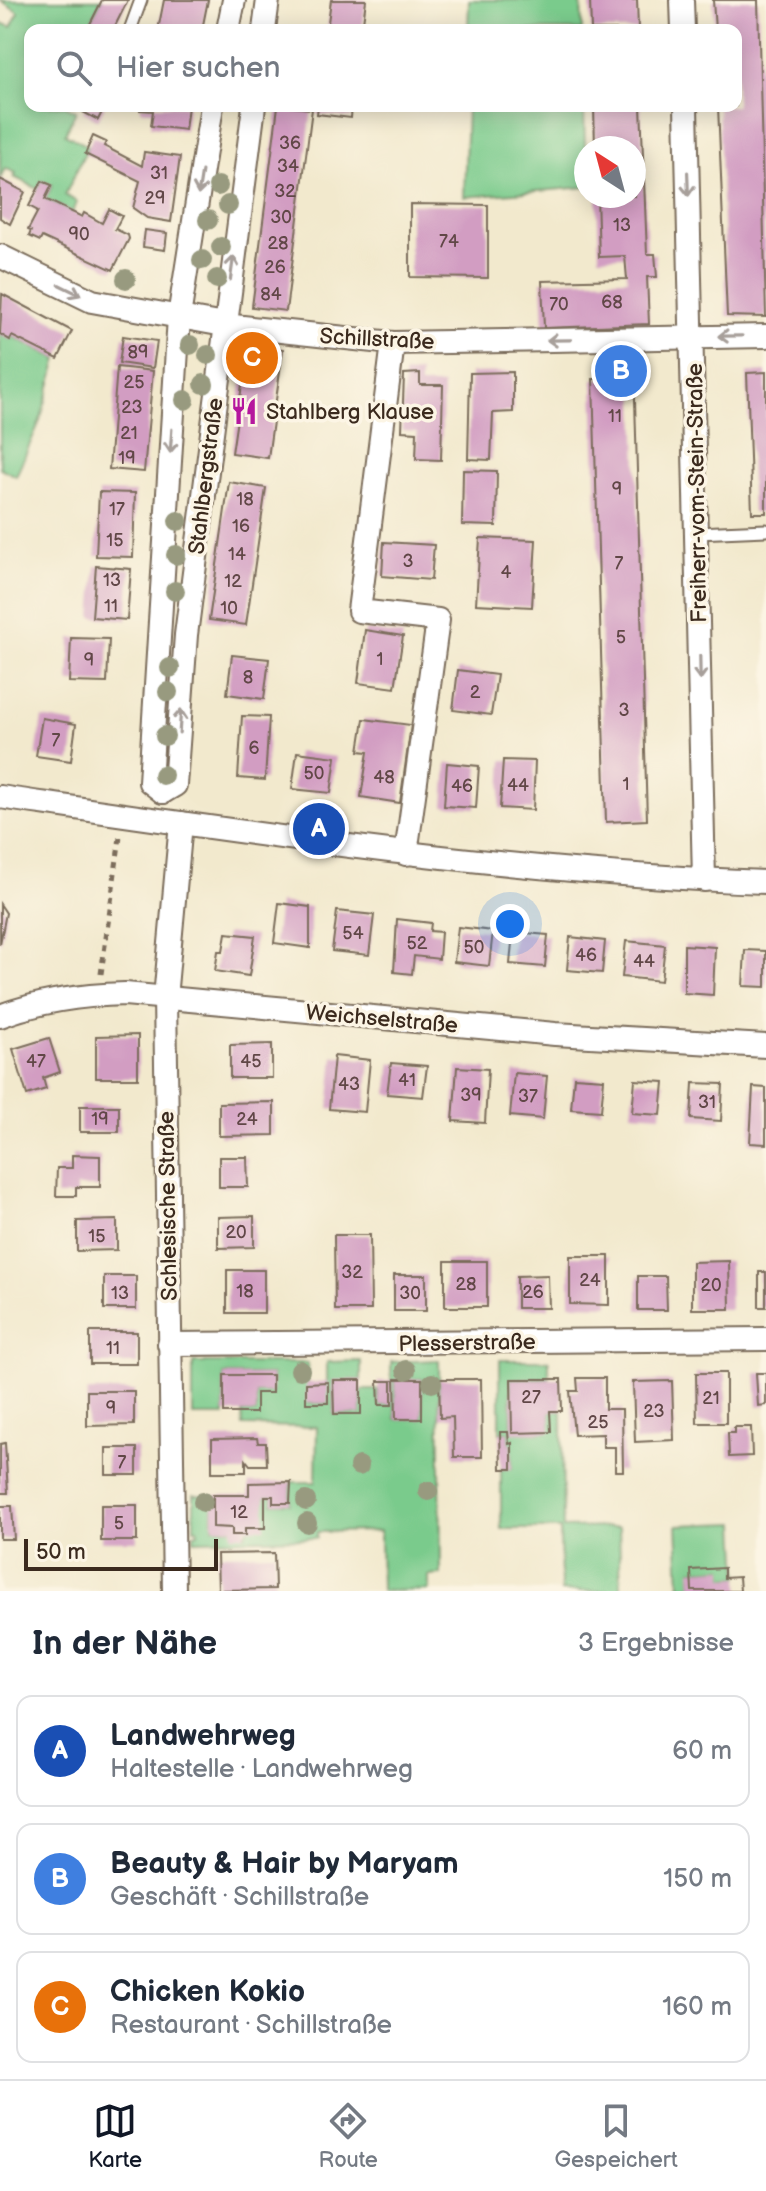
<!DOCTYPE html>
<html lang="de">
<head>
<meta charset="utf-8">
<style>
  body { margin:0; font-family:"Balsamiq Sans",sans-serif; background:#f2f2f3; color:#1f2937 }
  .compass { position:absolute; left:574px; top:136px; width:72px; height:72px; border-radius:50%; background:#fff; box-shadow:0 4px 20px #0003; rotate:324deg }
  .scale { position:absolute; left:24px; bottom:20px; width:194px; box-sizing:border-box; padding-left:8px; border:4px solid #3b2a1e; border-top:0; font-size:22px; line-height:28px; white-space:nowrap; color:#3b2a1e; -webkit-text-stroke:6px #fcf5e5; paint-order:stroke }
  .you { position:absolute; left:510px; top:924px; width:28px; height:28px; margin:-20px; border:6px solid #fff; border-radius:50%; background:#1a73e8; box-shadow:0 0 0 12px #1a73e833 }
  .badge { display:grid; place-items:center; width:52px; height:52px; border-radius:50%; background:#111827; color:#fff; font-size:26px; font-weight:700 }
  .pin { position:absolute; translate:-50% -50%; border:4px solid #fff; box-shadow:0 2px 8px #0006 }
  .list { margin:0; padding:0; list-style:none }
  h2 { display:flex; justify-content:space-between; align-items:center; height:104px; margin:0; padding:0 32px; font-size:34px }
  h2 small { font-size:26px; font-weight:400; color:#747a83 }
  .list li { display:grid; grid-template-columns:52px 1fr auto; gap:24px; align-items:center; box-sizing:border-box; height:112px; margin:0 16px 16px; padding:0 16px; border:2px solid #e0e1e3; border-radius:16px }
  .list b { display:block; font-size:30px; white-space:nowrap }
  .list p { margin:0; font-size:26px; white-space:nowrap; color:#747a83 }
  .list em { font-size:26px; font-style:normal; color:#747a83 }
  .icon { flex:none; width:44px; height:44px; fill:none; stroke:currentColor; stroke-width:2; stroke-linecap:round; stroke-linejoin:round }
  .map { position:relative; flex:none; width:766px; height:1591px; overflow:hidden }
  .search { position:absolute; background:#fff; box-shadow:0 4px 20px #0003; left:24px; right:24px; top:24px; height:88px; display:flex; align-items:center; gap:20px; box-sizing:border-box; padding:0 28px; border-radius:16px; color:#747a83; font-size:30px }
  .sheet { height:488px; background:#fff }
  nav { display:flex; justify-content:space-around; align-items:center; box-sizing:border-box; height:112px; border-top:2px solid #e0e1e3; background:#fff; font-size:22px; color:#747a83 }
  nav a { display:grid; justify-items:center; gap:4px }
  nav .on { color:#111827 }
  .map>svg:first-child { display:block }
  .green { fill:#7acb8c; stroke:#5a7a55; stroke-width:2; fill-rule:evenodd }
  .building { fill:#d29dc2 }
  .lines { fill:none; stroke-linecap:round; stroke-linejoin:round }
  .lane-casing { stroke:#7b6d5b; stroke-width:15 }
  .street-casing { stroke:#7b6d5b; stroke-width:26 }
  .path { stroke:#7b6d5b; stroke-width:5; stroke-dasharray:6 6; stroke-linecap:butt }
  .lane { stroke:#fff; stroke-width:11 }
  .street { stroke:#fff; stroke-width:22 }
  .tree { fill:#989a7f }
  .oneway { stroke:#a79f9a }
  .labels { text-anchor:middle; stroke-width:7; stroke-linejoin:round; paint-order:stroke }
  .number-label { font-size:18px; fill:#614747 }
  .street-label { font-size:22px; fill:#3b2a1e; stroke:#fcf5e5 }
  .poi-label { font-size:22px; fill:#3b2a1e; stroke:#fcf5e5; text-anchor:start }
</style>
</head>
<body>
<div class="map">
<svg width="766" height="1591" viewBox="0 0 766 1591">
  <rect width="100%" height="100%" fill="#fcf5e5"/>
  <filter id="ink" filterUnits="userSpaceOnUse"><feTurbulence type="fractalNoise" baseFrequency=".0125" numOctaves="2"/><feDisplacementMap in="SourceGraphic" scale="16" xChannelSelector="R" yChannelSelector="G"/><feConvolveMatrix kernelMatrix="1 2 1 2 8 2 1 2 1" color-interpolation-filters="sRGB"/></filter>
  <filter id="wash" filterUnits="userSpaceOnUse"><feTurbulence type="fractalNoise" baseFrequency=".006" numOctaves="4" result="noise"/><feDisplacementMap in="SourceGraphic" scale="32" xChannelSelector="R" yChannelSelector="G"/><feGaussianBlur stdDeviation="1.8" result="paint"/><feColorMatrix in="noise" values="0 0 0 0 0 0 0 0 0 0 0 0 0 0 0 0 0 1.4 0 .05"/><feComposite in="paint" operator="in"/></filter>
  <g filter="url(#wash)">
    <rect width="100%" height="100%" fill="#f2e9cd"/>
    <g class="green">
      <polygon points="0,0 102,0 87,30 30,30 30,106 66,106 76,111 65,134 88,146 65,195 77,202 72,213 45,199 52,186 42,181 38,189 14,177 16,173 5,168 0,179 0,28 2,23 11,27 19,12"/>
      <polygon points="469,0 581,0 582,30 468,30"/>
      <polygon points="467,106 584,106 586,187 464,197"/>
      <polygon points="0,334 10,339 12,336 58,359 40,421 16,476 0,468"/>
      <path d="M 439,1360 L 441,1575 L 429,1576 L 429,1590 L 381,1591 L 380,1531 L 317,1532 L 317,1538 L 194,1540 L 194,1534 L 198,1533 L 197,1528 L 194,1528 L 194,1495 L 213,1495 L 213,1527 L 232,1528 L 245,1535 L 265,1496 L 273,1496 L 273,1503 L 290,1503 L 291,1482 L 316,1482 L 317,1427 L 243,1426 L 242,1413 L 256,1413 L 256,1393 L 272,1393 L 272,1375 L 224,1375 L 224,1416 L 193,1416 L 193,1363 L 308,1363 L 307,1403 L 327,1403 L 327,1362 L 361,1361 L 361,1380 L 333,1381 L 334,1414 L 361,1414 L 361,1390 L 378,1390 L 379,1405 L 391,1405 L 391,1362 ZM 422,1379 L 422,1419 L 396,1419 L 395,1380 Z"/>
      <polygon points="500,1360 549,1360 549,1378 511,1379 512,1432 550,1432 550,1411 562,1411 563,1528 619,1527 621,1591 561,1591 560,1529 501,1529 501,1469 512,1468 512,1444 509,1444 508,1432 500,1432"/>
      <polygon points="736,1523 739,1577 724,1578 723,1568 692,1570 692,1585 680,1586 677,1525"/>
    </g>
    <g id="blocks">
      <g class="building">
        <polygon points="102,0 128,0 113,30 87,30"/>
        <polygon points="164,0 208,0 202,30 158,30"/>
        <polygon points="331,0 366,0 362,30 327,30"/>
        <polygon points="590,0 637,0 638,30 591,30"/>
        <polygon points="713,0 758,0 766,317 727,316 718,106 736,106 736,30 715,30"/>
        <polygon points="86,106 105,106 98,120 83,112"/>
        <polygon points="141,106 188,106 185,130 151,126 153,111 140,110"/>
        <polygon points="278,106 312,109 286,311 252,307"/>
        <polygon points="318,106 352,106 351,118 317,114"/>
        <polygon points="594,106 641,106 647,254 655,254 657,277 647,277 649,324 544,328 542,281 627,279 625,256 599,257 597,196 634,196 634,148 595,148"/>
        <polygon points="93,136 106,142 104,146 142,166 144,152 180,157 171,222 147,218 133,208 140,181 85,154"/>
        <polygon points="0,179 25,192 10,224 0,218"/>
        <polygon points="42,181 52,185 45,199 82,217 84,213 102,223 109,209 122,216 115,229 128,235 129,239 113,270 42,237 40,241 29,236 31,231 28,230 38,211 29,206"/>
        <polygon points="410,204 488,205 488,278 410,277"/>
        <polygon points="145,230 167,233 165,250 143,247"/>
        <polygon points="2,294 72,331 58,359 12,336 10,340 0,334"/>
        <polygon points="123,336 157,341 153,368 119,363"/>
        <polygon points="248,344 283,349 268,458 232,453"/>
        <polygon points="634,365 647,820 606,822 593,379 607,379 606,367"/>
        <polygon points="117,367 153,371 144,472 109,469"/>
        <polygon points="513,372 513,412 493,413 491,460 468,459 470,373"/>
        <polygon points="766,372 766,513 752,513 747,373"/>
        <polygon points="420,373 420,385 443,385 441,460 416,459 417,432 402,431 404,374"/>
        <polygon points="463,470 497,471 496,526 462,525"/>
        <polygon points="229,482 266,488 246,625 209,620"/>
        <polygon points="99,492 135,493 133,557 96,556"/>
        <polygon points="480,538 536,540 532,607 476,604"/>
        <polygon points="384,542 434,545 431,580 382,576"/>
        <polygon points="96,566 131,569 127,620 92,617"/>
        <polygon points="365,630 403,636 395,688 358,683"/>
        <polygon points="71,638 109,639 107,683 69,682"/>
        <polygon points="232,655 269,659 264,699 227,694"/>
        <polygon points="458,670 497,675 491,715 453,710"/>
        <polygon points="242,716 269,717 265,780 238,778"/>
        <polygon points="42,718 76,724 71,761 36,756"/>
        <polygon points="364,719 411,725 400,803 361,797 368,752 359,751"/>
        <polygon points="297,752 336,757 331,793 292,789"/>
        <polygon points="503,760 535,761 533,810 500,808"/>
        <polygon points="447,763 479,766 476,808 444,806"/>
        <polygon points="279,903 310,907 310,948 274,943"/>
        <polygon points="0,904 6,913 0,944"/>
        <polygon points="337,911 374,915 369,955 332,951"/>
        <polygon points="397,919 431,923 430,931 441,932 439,959 414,956 412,974 394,972"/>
        <polygon points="458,927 493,931 489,966 454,962"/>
        <polygon points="513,932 548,935 545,967 510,964"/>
        <polygon points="226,933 255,936 249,976 215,971 218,951 223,951"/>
        <polygon points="570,937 605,941 602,973 567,970"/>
        <polygon points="626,941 665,945 661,981 622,977"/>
        <polygon points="684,945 715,947 713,995 684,993"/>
        <polygon points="745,950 766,951 766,987 743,986"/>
        <polygon points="138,1035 138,1078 96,1078 96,1036"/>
        <polygon points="49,1038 60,1072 43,1078 46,1089 27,1095 13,1049"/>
        <polygon points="272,1044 272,1078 230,1078 230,1045"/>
        <polygon points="334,1056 370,1060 365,1112 329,1109"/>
        <polygon points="391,1063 427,1066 423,1097 387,1094"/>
        <polygon points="457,1067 488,1069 485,1123 453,1121"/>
        <polygon points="514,1073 547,1076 543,1119 510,1116"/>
        <polygon points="574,1077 604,1079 601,1111 571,1109"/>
        <polygon points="635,1080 664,1082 661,1115 632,1113"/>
        <polygon points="693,1083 723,1084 721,1121 691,1119"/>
        <polygon points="753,1087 766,1088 766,1144 750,1143"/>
        <polygon points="274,1102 274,1135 219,1136 219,1103"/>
        <rect x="80" y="1106" width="39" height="26"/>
        <polygon points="72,1155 100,1156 100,1187 76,1187 76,1196 56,1196 57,1168 72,1168"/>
        <polygon points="219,1157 247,1157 248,1187 219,1187"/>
        <polygon points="254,1216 254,1247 218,1248 218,1217"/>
        <polygon points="117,1220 117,1250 77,1251 77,1221"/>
        <polygon points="334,1235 370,1235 371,1310 335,1310"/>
        <polygon points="570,1256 609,1256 609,1305 570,1304"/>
        <rect x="445" y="1261" width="42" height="46"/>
        <polygon points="729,1261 730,1309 692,1309 692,1262"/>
        <rect x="227" y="1270" width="37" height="43"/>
        <rect x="759" y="1272" width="7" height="35"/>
        <rect x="394" y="1275" width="32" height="36"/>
        <polygon points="548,1275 549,1308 517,1308 517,1276"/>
        <rect x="104" y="1276" width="32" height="33"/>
        <polygon points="638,1276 666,1276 667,1310 638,1310"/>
        <rect x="90" y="1332" width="47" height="32"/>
        <polygon points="696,1373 726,1373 726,1423 697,1423"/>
        <polygon points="756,1373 766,1373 766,1405 758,1406"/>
        <polygon points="224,1375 272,1375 272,1393 256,1393 256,1413 224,1413"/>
        <polygon points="577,1378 605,1378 605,1409 622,1409 623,1471 615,1471 615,1447 603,1447 603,1434 574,1435 570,1391 578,1391"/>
        <polygon points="395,1379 422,1379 422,1419 396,1419"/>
        <polygon points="439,1379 481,1379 482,1457 454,1457 453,1417 440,1418"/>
        <polygon points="511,1379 561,1379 562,1411 550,1411 551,1432 512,1433"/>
        <polygon points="333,1380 361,1380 361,1414 334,1414"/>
        <polygon points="378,1381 392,1381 392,1405 379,1405"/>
        <polygon points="672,1381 674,1440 635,1442 633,1382"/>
        <polygon points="328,1382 328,1403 306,1403 306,1383"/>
        <polygon points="87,1391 134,1391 134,1425 87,1426"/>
        <polygon points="734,1427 751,1427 752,1456 729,1457 728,1433 734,1433"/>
        <polygon points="500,1432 508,1432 509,1444 512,1443 512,1469 501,1469"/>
        <polygon points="257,1438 258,1443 266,1443 267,1465 250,1465 246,1460 246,1472 212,1472 212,1439"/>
        <polygon points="5,1443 8,1493 0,1493 0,1444"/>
        <rect x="106" y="1448" width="31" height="27"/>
        <polygon points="291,1482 290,1503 273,1503 273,1496 265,1496 265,1528 245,1528 245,1535 232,1535 232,1528 213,1527 213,1495 249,1495 249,1483"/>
        <rect x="101" y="1505" width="36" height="36"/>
        <polygon points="0,1506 12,1506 14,1539 0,1539"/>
        <polygon points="274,1553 275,1589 218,1590 217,1554"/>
        <polygon points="724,1568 724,1578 739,1577 740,1591 692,1591 691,1570"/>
      </g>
    </g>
  </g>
  <g filter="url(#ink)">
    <use href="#blocks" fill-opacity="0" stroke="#7b6d5b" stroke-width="2"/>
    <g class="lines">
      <g class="lane-casing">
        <g id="lane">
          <polyline points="130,30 141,0"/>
          <polyline points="697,533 766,530"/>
        </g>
      </g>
      <g class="street-casing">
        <g id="street">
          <polyline points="682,0 683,30"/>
          <polyline points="228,30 234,0"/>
          <polyline points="264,30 268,0"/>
          <polyline points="686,106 704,880"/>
          <polyline points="0,256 92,301 224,325 393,343 766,336"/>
          <polyline points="393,343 359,611 438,620 406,854"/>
          <polyline points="163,792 175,785 186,635 254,106"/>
          <polyline points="163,792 150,782 179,317 212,106"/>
          <path d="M 0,797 C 254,834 509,873 766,882"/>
          <path d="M 0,1016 C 40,1001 82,995 125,994 L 555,1034 L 766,1046"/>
          <polyline points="169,1344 766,1339"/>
          <polyline points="174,1591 165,998 181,823"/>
        </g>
      </g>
      <polyline class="path" points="101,974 120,837"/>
      <use href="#lane" class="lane"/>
      <use href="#street" class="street"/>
    </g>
    <g class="tree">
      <circle cx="218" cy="186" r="10"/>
      <circle cx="228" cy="205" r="10"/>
      <circle cx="208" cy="220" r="10"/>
      <circle cx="221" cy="247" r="10"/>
      <circle cx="202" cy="260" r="10"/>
      <circle cx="126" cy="279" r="10"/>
      <circle cx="217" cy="279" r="10"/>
      <circle cx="190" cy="345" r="10"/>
      <circle cx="208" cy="355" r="10"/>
      <circle cx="204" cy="384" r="10"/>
      <circle cx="185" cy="400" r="10"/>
      <circle cx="178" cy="521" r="10"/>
      <circle cx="176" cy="555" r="10"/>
      <circle cx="175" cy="591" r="10"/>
      <circle cx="170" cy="668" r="10"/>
      <circle cx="168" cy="692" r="10"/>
      <circle cx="165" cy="736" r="10"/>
      <circle cx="163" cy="775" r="10"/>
      <circle cx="300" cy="1370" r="10"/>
      <circle cx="406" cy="1370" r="10"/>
      <circle cx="432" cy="1383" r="10"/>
      <circle cx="359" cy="1466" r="10"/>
      <circle cx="428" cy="1491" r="10"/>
      <circle cx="306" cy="1501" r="10"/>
      <circle cx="203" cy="1502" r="10"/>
      <circle cx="307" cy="1523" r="10"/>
    </g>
    <defs><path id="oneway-shaft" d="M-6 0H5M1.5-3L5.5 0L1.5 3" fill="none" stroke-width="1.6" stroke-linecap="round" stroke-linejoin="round" transform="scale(2)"/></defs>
    <g class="oneway">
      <use href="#oneway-shaft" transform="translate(200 183) rotate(99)"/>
      <use href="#oneway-shaft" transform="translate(688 184) rotate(88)"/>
      <use href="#oneway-shaft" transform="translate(232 268) rotate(-82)"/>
      <use href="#oneway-shaft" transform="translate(70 290) rotate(26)"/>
      <use href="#oneway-shaft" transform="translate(730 336) rotate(179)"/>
      <use href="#oneway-shaft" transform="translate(559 340) rotate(179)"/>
      <use href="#oneway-shaft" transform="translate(171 441) rotate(94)"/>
      <use href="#oneway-shaft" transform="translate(700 668) rotate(89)"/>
      <use href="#oneway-shaft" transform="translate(180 721) rotate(-86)"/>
    </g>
  </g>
  <defs>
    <g id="restaurant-bare" transform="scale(2.16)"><path d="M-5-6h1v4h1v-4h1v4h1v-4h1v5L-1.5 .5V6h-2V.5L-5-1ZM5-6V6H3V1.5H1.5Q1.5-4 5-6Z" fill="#b5179e" stroke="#fcf5e5" stroke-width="2.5" paint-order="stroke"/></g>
  </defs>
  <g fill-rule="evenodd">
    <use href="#restaurant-bare" x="244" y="411"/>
  </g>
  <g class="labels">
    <g class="number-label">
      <text x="290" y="149">36</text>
      <text x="288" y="172">34</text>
      <text x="159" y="179">31</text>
      <text x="285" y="197">32</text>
      <text x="155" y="204">29</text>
      <text x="281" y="223">30</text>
      <text x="622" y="231">13</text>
      <text x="79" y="240">90</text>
      <text x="449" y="247">74</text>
      <text x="278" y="249">28</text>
      <text x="275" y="273">26</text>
      <text x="271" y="300">84</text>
      <text x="612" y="308">68</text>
      <text x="559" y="310">70</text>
      <text x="138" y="358">89</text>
      <text x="134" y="388">25</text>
      <text x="132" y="413">23</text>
      <text x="615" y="422">11</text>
      <text x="129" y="439">21</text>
      <text x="127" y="464">19</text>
      <text x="617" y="495">9</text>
      <text x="245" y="505">18</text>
      <text x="117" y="515">17</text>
      <text x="241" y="532">16</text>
      <text x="115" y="546">15</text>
      <text x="237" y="560">14</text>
      <text x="408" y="567">3</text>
      <text x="619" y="569">7</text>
      <text x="506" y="578">4</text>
      <text x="112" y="586">13</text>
      <text x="233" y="587">12</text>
      <text x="111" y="612">11</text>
      <text x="229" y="614">10</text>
      <text x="621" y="643">5</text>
      <text x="380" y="665">1</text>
      <text x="89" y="666">9</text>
      <text x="248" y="683">8</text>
      <text x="475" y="698">2</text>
      <text x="624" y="716">3</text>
      <text x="56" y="746">7</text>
      <text x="254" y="754">6</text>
      <text x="314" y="779">50</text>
      <text x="384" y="783">48</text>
      <text x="626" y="790">1</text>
      <text x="518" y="791">44</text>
      <text x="462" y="792">46</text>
      <text x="353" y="939">54</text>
      <text x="417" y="949">52</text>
      <text x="474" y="953">50</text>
      <text x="586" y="961">46</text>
      <text x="644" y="967">44</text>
      <text x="36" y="1067">47</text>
      <text x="251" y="1067">45</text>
      <text x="407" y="1086">41</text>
      <text x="349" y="1090">43</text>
      <text x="471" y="1101">39</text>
      <text x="528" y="1102">37</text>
      <text x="707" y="1108">31</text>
      <text x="100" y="1125">19</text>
      <text x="247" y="1125">24</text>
      <text x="236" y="1238">20</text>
      <text x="97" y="1242">15</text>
      <text x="352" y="1278">32</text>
      <text x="590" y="1286">24</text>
      <text x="466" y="1290">28</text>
      <text x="711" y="1291">20</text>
      <text x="245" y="1297">18</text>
      <text x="533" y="1298">26</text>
      <text x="120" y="1299">13</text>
      <text x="410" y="1299">30</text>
      <text x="113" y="1354">11</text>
      <text x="531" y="1403">27</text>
      <text x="711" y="1404">21</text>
      <text x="111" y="1414">9</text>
      <text x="654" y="1417">23</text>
      <text x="598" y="1428">25</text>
      <text x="122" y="1468">7</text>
      <text x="239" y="1518">12</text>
      <text x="119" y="1529">5</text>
    </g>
    <g class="street-label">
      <text transform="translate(377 338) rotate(3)" y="8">Schillstraße</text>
      <text transform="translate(205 476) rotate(-83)" y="8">Stahlbergstraße</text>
      <text transform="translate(696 493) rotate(-91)" y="8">Freiherr-vom-Stein-Straße</text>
      <text transform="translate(382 1018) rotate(5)" y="8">Weichselstraße</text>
      <text transform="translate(167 1206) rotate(-91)" y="8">Schlesische Straße</text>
      <text transform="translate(467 1342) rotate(-1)" y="8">Plesserstraße</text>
    </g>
    <g class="poi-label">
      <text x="266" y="419">Stahlberg Klause</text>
    </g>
  </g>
</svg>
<svg class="compass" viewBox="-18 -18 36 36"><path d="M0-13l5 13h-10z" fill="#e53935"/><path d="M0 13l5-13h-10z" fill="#747a83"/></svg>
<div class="scale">50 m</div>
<div class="you"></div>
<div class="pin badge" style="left:319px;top:829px;background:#1a4fb4">A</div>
<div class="pin badge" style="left:621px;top:371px;background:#3f7fe0">B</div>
<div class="pin badge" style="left:252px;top:358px;background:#e8710a">C</div>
<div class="search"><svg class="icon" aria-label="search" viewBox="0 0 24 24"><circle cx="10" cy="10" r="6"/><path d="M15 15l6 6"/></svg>Hier suchen</div>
</div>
<section class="sheet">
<h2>In der Nähe<small>3 Ergebnisse</small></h2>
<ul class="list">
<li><span class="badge" style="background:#1a4fb4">A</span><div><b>Landwehrweg</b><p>Haltestelle · Landwehrweg</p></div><em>60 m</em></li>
<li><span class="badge" style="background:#3f7fe0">B</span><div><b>Beauty &amp; Hair by Maryam</b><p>Geschäft · Schillstraße</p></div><em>150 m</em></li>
<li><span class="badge" style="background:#e8710a">C</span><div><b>Chicken Kokio</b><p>Restaurant · Schillstraße</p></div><em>160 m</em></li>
</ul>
</section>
<nav>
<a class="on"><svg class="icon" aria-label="map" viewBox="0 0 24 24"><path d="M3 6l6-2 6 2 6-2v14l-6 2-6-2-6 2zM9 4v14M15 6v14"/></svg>Karte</a>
<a><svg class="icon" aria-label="directions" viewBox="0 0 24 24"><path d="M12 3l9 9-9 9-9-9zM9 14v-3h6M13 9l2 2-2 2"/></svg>Route</a>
<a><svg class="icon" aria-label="saved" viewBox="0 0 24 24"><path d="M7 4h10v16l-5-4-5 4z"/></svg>Gespeichert</a>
</nav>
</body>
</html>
